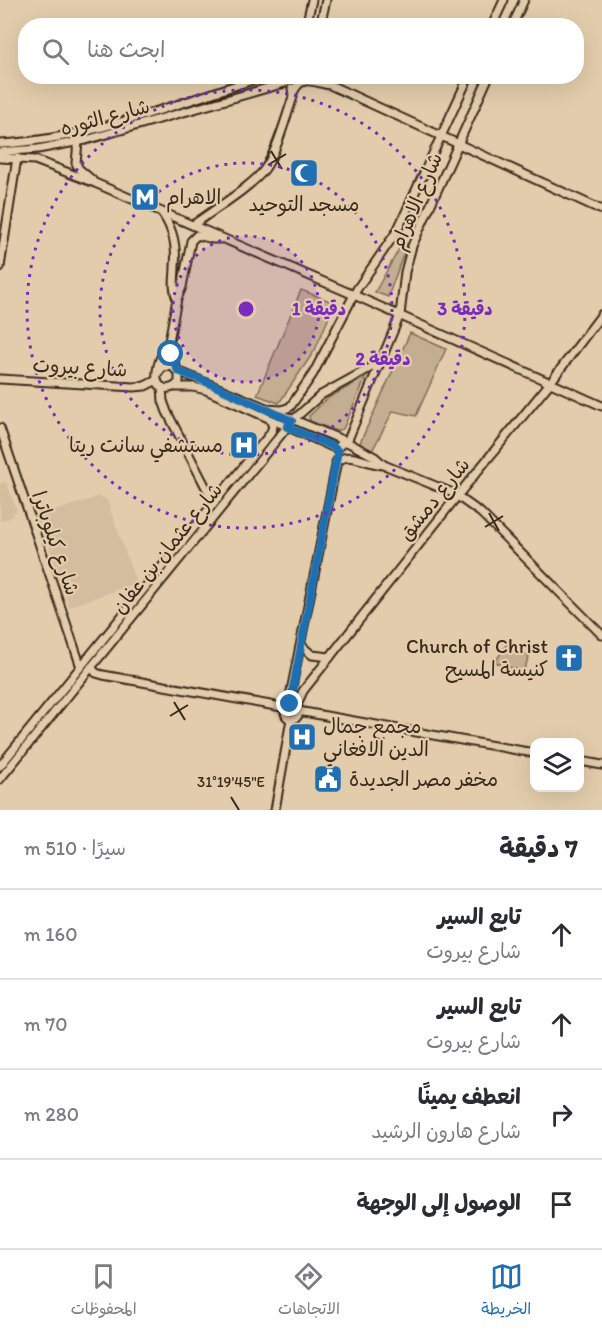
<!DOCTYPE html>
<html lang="ar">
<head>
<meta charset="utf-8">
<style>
  body { margin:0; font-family:Itim,"Playpen Sans Arabic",sans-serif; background:#f7f7f7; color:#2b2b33; direction:rtl }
  .controls { position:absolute; right:18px; bottom:18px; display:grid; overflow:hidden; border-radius:12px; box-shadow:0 6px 24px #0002 }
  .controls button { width:54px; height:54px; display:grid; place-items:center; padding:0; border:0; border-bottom:2px solid #e1e1e2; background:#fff; color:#2b2b33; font:30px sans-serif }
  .stop { position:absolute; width:18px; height:18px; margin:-14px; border:4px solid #1f6fb2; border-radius:50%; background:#fff }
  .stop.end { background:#1f6fb2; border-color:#fff; box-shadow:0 2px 6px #0008 }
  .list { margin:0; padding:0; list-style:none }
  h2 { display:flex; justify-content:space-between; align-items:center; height:78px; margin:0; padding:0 24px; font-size:26px }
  h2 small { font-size:20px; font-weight:400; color:#7c7c81 }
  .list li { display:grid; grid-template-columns:39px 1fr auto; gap:18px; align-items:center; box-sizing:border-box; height:90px; padding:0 24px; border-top:2px solid #e1e1e2 }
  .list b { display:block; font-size:22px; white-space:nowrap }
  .list p { margin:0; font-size:20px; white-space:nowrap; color:#7c7c81 }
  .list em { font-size:20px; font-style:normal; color:#7c7c81 }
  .icon { flex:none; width:33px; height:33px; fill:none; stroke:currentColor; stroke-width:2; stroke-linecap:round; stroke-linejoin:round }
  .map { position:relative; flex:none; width:602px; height:810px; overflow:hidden; direction:ltr }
  .search { position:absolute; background:#fff; box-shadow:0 6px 24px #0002; left:18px; right:18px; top:18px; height:66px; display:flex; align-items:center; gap:15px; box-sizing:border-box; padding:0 21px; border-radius:24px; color:#7c7c81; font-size:22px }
  .sheet { height:438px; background:#fff }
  nav { display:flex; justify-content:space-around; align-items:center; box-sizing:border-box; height:84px; border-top:2px solid #e1e1e2; background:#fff; font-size:16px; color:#7c7c81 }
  nav a { display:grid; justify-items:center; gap:3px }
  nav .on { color:#1f6fb2 }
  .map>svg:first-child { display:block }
  .built { fill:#d3bd9e }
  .green { fill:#c4ae91; stroke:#806c58; stroke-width:1.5 }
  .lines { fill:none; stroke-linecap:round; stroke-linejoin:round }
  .secondary-casing { stroke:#3b2a1e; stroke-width:11 }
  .secondary { stroke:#e2ccab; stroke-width:7 }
  .route { stroke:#1f6fb2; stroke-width:8 }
  .ticks { fill:none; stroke:#3b2a1e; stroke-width:2 }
  .ring { fill:none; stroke:#7b2cbf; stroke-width:3; stroke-dasharray:3 6 }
  .labels { text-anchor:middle; stroke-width:4.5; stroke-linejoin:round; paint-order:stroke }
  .street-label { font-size:20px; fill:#3b2a1e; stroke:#e2ccab }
  .poi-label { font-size:20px; fill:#3b2a1e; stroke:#e2ccab; text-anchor:start }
  .ticks-label { font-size:15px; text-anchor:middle; fill:#3b2a1e; stroke:#e2ccab; stroke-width:4.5; stroke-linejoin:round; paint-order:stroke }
  .centre { fill:#7b2cbf; stroke:#e2ccab; stroke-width:3 }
  .ring-label { font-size:18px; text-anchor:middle; font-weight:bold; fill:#7b2cbf; stroke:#e2ccab; stroke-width:4.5; stroke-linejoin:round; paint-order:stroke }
</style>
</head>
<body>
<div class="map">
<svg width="602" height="810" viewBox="0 0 602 810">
  <rect width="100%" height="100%" fill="#e2ccab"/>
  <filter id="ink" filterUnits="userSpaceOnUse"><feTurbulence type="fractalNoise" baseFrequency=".0167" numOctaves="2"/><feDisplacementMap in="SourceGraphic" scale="12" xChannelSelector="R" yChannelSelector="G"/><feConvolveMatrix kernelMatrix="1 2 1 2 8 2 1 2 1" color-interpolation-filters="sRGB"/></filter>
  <g filter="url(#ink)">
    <g class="built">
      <polygon points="6,482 17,511 13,513 14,516 0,521 0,484"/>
      <polygon points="100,496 107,500 136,583 69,607 39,516"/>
    </g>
    <g class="green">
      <polygon points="403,242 407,244 388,297 375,292"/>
      <polygon points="301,290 335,303 315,350 279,403 257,395"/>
      <polygon points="410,333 446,349 416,416 393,411 372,451 359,445"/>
      <polygon points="366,377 343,429 336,431 310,421 309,416 328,398"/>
      <polygon points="508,642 529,657 523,672 495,662"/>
    </g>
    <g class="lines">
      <g class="secondary-casing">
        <g id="secondary">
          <polyline points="306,26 312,0"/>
          <polyline points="320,26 326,0"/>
          <polyline points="492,26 504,0"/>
          <polyline points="512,26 524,0"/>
          <path d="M 294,91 C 302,74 315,83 330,85 L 602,210"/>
          <polyline points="78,142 76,163 79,169 92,180"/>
          <path d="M 0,144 C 91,139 178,103 265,76"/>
          <polyline points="0,152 38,149 86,140 285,83 298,76"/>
          <polyline points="0,158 35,160 95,183 354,295 602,406"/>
          <path d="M 161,212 C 173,228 177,246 175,266 C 175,277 172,288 177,299"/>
          <path d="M 193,225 C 212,211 251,187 264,170 C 276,154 286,117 293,97 L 292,88"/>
          <polyline points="0,267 17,158"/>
          <polyline points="177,370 169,341 177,299 182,287 191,241 197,235 213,239 221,239"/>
          <polyline points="178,371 347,442 375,457 384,465"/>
          <path d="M 157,374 L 163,367 L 172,366 L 179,374 L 179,382 C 173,390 159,392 157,379 C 155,366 163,351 169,341"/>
          <polyline points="0,379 134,387 145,386 157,380"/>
          <polyline points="162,387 163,401 167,412 214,503"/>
          <polyline points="176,387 193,387 206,390 337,449"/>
          <polyline points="265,409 282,410 290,407 313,374 357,289 397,231 469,76"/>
          <polyline points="0,428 81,667"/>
          <polyline points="337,449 341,444 347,442 400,315 405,272 412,246 489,76"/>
          <path d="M 336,462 C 351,450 367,465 384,465 L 453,493 L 481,513 L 602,635"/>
          <polyline points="301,645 312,655 330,657"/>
          <polyline points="91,667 96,673 103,675 287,708"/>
          <circle cx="292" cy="712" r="7"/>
          <polyline points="288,706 337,461"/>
          <polyline points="296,707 303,691 458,495 550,383 602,314"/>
          <polyline points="298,711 534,753"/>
          <polyline points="580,761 602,765"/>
          <polyline points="0,766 270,434 273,427 270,419"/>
          <polyline points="0,779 292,421 321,395 381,362"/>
          <polyline points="275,810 291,719"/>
        </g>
      </g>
      <use href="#secondary" class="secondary"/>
    </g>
  </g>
  <g class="lines" filter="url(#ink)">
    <polyline class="route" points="171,354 178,371 202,380 292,421 287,427 332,446 338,451 290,704"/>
  </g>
  <path class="ticks" d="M 271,151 L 282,169M 268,165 L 286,154M 489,513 L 499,531M 485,527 L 503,516M 174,702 L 185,720M 170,716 L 188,705M 231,797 L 239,810"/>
  <circle cx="246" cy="309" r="73" fill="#7b2cbf" fill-opacity=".12"/>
  <g class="ring">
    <circle cx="246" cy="309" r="73"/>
    <circle cx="246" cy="309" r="146"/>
    <circle cx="246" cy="309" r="219"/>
  </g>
  <defs>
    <g id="mosque-square" transform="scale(1.5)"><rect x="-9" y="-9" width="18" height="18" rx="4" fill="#1f6fb2" stroke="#e2ccab"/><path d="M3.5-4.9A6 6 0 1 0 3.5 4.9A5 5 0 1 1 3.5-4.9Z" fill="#fff"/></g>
    <g id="metro-square" transform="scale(1.5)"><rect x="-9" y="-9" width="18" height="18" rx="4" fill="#1f6fb2" stroke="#e2ccab"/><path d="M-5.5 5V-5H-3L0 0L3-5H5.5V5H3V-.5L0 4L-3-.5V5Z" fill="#fff"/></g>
    <g id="hospital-square" transform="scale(1.5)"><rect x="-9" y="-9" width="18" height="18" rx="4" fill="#1f6fb2" stroke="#e2ccab"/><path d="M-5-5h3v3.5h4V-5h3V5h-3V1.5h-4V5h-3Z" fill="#fff"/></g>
    <g id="church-square" transform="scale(1.5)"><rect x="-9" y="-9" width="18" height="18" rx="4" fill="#1f6fb2" stroke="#e2ccab"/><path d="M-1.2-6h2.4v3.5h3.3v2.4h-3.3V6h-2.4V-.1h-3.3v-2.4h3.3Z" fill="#fff"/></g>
    <g id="civic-square" transform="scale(1.5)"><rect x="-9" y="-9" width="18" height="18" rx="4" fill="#1f6fb2" stroke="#e2ccab"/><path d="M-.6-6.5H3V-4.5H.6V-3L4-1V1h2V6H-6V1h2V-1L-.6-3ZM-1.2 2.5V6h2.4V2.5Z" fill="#fff"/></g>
  </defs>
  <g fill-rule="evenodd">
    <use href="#mosque-square" x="304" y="173"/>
    <use href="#metro-square" x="145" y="197"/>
    <use href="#hospital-square" x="244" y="445"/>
    <use href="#church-square" x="569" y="658"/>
    <use href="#hospital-square" x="302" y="737"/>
    <use href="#civic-square" x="328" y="779"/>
  </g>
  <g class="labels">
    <g class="street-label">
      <text transform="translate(105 117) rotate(-15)" y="7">شارع الثوره</text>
      <text transform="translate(416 201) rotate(-67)" y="7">شارع الاهرام</text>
      <text transform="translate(80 367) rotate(3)" y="7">شارع بيروت</text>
      <text transform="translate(434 499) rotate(-51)" y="7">شارع دمشق</text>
      <text transform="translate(56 543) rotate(71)" y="7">شارع كيلوباترا</text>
      <text transform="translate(167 548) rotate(-51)" y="7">شارع عثمان بن عفان</text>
    </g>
    <g class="poi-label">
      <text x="166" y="204">الاهرام</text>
      <text x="304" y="211" text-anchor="middle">مسجد التوحيد</text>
      <text x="223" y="452" text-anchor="end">مستشفي سانت ريتا</text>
      <text x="548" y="653" text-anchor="end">Church of Christ<tspan x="548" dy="23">كنيسة المسيح</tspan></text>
      <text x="323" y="733">مجمع جمال<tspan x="323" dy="23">الدين الافغاني</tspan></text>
      <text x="349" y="786">مخفر مصر الجديدة</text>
    </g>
  </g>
  <g class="ticks-label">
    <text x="231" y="787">31°19'45"E</text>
  </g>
  <circle cx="246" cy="309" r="9" class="centre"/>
  <g class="ring-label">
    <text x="319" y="315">1 دقيقة</text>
    <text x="465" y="315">3 دقيقة</text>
    <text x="383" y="365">2 دقيقة</text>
  </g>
</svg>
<div class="controls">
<button><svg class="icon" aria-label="layers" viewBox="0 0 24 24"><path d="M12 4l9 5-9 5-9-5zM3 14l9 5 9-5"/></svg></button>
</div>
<div class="stop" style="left:171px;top:354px"></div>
<div class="stop end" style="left:290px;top:704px"></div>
<div class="search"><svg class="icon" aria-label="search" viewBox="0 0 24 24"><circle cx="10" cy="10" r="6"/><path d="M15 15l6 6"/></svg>ابحث هنا</div>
</div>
<section class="sheet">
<h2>7 دقيقة<small>سيرًا · 510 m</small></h2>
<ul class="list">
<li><svg class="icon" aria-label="ahead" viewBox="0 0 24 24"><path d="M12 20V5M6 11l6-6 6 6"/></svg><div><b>تابع السير</b><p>شارع بيروت</p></div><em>160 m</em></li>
<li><svg class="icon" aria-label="ahead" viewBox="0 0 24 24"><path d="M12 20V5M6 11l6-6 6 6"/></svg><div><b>تابع السير</b><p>شارع بيروت</p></div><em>70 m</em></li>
<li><svg class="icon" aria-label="right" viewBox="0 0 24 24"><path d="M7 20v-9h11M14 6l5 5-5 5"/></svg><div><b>انعطف يمينًا</b><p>شارع هارون الرشيد</p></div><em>280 m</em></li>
<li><svg class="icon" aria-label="arrive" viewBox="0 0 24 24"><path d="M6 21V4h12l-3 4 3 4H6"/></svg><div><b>الوصول إلى الوجهة</b></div></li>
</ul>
</section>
<nav>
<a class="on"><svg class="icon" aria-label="map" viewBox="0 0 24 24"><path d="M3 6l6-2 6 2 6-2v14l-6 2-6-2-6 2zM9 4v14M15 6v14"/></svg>الخريطة</a>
<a><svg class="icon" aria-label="directions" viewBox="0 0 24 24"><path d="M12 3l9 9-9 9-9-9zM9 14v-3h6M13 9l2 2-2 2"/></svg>الاتجاهات</a>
<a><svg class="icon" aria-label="saved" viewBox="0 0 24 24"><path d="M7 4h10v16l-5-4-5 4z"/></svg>المحفوظات</a>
</nav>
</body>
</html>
